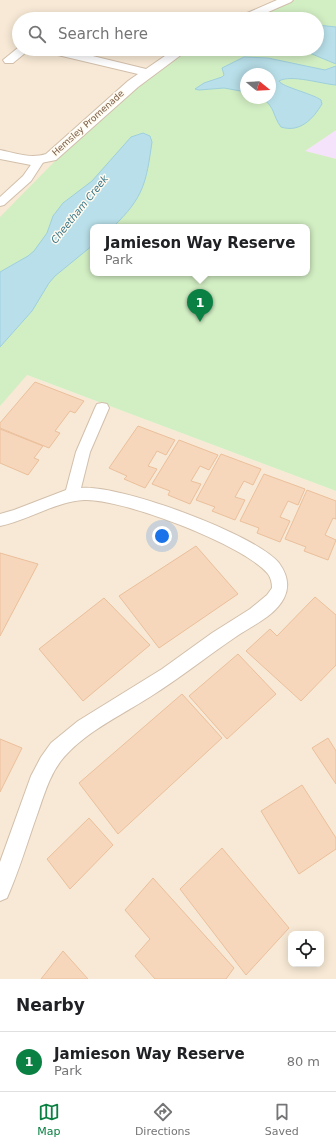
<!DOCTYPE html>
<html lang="en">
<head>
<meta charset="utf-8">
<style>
  body { margin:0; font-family:"DejaVu Sans",sans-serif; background:#f2f2f2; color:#202124 }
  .controls { position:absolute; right:12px; bottom:12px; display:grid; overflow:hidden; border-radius:8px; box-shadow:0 2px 10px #0003 }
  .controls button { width:36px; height:36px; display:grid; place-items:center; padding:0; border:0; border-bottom:1px solid #e0e0e0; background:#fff; color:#202124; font:20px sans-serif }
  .compass { position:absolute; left:240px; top:68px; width:36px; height:36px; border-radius:50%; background:#fff; box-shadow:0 2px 10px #0003; rotate:108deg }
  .you { position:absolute; left:162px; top:536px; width:14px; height:14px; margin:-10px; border:3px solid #fff; border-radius:50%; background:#1a73e8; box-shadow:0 0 0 6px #1a73e833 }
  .badge { display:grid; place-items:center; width:26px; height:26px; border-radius:50%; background:#0b8043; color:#fff; font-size:13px; font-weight:700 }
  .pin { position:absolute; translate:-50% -33px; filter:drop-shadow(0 1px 2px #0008) }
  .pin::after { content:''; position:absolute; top:21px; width:14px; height:12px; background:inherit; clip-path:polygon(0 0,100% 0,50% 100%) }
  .popup { position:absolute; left:90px; top:224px; width:220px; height:52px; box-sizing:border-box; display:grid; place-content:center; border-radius:8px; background:#fff; filter:drop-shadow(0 1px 3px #0005); font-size:13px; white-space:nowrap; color:#757577 }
  .popup b { font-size:15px; color:#202124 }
  .popup::after { content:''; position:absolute; left:50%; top:100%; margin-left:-8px; border:8px solid transparent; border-top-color:#fff }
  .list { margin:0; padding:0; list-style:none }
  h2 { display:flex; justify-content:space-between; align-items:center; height:52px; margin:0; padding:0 16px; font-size:17px }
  h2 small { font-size:13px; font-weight:400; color:#757577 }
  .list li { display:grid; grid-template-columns:26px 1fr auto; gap:12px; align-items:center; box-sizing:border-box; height:60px; padding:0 16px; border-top:1px solid #e0e0e0 }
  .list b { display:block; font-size:15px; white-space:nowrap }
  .list p { margin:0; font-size:13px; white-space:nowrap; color:#757577 }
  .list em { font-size:13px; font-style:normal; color:#757577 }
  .icon { flex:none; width:22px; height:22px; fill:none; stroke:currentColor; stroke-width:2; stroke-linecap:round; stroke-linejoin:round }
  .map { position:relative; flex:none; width:336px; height:979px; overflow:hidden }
  .search { position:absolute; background:#fff; box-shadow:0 2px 10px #0003; left:12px; right:12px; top:12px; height:44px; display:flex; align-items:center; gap:10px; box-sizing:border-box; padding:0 14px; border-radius:22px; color:#757577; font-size:15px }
  .sheet { height:112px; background:#fff }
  nav { display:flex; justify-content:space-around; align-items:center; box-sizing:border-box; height:56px; border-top:1px solid #e0e0e0; background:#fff; font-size:11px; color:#757577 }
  nav a { display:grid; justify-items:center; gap:2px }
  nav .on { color:#0b8043 }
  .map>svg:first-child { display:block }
  .residential { fill:#f7e9d5; fill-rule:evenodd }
  .education { fill:#f4e3fb }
  .green { fill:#d2eec3; fill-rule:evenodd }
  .water { fill:#b9e0ea; stroke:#9ecfdd }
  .building { fill:#f6d7bc; stroke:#ebbf9b }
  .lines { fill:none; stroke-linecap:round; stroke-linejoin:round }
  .lane-casing { stroke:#d2bfab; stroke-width:2 }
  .street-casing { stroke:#d2bfab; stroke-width:2 }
  .lane { fill:#fff; fill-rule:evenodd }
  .street { fill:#fff; fill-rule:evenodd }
  .labels { text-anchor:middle; stroke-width:3; stroke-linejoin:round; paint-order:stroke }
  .far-street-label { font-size:9px; fill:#7b5e48; stroke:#fffaef }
  .far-water-label { font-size:10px; font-style:italic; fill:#3c7789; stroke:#fffaef }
</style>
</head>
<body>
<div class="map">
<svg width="336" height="979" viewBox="0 0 336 979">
  <rect width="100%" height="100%" fill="#fef7e7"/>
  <path class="residential" d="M 0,0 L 336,0 L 336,346 L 307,273 L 307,227 L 93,227 L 93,273 L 27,375 L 336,491 L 336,979 L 0,979 ZM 19,19 L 317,19 L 317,49 L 19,49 ZM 246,74 L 270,74 L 270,98 L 246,98 ZM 291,934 L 321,934 L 321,964 L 291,964 Z"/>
  <polygon class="education" points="336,130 336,159 305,151"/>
  <path class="green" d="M 295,0 L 336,0 L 336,130 L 305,151 L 336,159 L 336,491 L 27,375 L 0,406 L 0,217 L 57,159 L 128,93 L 190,49 L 317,49 L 317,19 L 250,19 ZM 246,74 L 270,74 L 270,98 L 246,98 ZM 93,227 L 307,227 L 307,273 L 93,273 Z"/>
  <g class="water">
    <polygon points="317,25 336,27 336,64 300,49 317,49"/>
    <path d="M 244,57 L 268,58 L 325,70 L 336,66 L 336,85 C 322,84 291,74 279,81 C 282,87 311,93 321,100 L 322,104 C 313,119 300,133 281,127 C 272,115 276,108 262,98 L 270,98 L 270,74 L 246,74 L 246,92 L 224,88 L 199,90 L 195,89 L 204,83 L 222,77 L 224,75 L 222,68 Z"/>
    <path d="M 143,133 L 150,136 L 152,142 C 146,183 144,197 113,227 L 93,227 L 93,245 L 55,276 L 49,283 L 32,311 L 0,347 L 0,272 L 28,256 L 34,251 L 47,233 L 53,216 L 63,203 L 92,181 L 131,137 Z"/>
  </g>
  <g class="building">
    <polygon points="35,382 84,401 75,413 70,411 55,431 60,433 49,448 0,428 0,423"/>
    <polygon points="138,426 175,440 166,455 157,451 148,466 157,469 145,488 124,479 127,476 109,468"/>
    <polygon points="0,429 43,446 34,458 39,460 28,475 0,463"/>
    <polygon points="179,440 218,455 209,470 200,466 191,481 201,484 190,504 168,495 170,491 152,484"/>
    <polygon points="221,454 261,469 253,485 244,481 235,497 245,500 235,520 212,511 215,507 196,500"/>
    <polygon points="264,474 305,489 298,505 288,501 280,517 290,521 280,542 257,533 259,528 240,521"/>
    <polygon points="307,490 336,501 336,519 333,518 325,535 336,540 328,560 304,551 306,547 285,539"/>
    <polygon points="196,546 238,594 159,648 119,596"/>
    <polygon points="0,553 38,564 0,636"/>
    <polygon points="315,597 336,615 336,665 301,701 246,651 270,629 277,636"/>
    <polygon points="104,598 150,645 83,701 39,649"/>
    <polygon points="238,654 276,694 227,739 189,696"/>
    <polygon points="182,694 222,738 118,834 79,783"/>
    <polygon points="328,738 336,751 336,784 312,748"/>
    <polygon points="0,739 22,748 0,792"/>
    <polygon points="302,785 336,838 336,849 299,874 261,811"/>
    <polygon points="89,818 113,845 70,889 47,859"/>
    <polygon points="222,848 289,928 246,975 180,889"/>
    <polygon points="153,878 234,968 226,979 155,979 135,956 150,939 125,910"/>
    <polygon points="63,951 88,979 41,979"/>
  </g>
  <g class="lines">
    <g class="lane-casing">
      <g id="lane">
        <polygon points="39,158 44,161 31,181 4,205 0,206 0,197 23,176 35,159"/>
        <path d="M 102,403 L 107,404 L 109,408 L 90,452 L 81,488 C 119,484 255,534 279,563 C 287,574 290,586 284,598 C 275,616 253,625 237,636 C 210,654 184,675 156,693 C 126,713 89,729 64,757 C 50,773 44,795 37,815 C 27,843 19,871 7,898 L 0,901 L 0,862 L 31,776 L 41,757 L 51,743 L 78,721 L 162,669 L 212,633 L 250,609 L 267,595 L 272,588 C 272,583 271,578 268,574 C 245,545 121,498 84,500 C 54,502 29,520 0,526 L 0,514 L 14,510 L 66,490 L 76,452 L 95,408 L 97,404 Z"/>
      </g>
    </g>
    <g class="street-casing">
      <g id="street">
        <polygon points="277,0 293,0 291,2 252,19 236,19 238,17"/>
        <polygon points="19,47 19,49 30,49 13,63 5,63 3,60"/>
        <path d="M 43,49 L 64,49 L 146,69 L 175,49 L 189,49 L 138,87 L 56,160 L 31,165 L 0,159 L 0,150 C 15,153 30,159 46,154 L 128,81 L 138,74 L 45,52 Z"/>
      </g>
    </g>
    <use href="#lane" class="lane"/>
    <use href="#street" class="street"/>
  </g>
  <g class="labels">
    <g class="far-street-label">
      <text transform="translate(88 123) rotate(-42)" y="3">Hemsley Promenade</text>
    </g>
    <g class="far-water-label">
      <text transform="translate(79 209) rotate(-51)" y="4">Cheetham Creek</text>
    </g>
  </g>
</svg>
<div class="controls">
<button><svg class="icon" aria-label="locate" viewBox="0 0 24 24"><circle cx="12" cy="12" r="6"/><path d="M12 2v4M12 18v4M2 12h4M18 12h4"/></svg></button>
</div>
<svg class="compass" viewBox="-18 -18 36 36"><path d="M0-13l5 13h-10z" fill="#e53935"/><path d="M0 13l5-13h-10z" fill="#757577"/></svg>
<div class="you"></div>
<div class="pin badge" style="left:200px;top:322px">1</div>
<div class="popup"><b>Jamieson Way Reserve</b>Park</div>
<div class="search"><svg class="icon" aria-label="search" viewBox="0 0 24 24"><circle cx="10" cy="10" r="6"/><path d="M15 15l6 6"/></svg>Search here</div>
</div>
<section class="sheet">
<h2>Nearby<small></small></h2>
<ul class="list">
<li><span class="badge">1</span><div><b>Jamieson Way Reserve</b><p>Park</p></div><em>80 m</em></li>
</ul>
</section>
<nav>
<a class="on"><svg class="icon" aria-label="map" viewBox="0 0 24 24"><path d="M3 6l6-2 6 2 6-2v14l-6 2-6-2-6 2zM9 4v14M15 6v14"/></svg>Map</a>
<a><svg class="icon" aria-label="directions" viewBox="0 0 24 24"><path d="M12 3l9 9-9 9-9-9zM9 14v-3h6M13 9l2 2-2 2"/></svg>Directions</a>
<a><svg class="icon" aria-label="saved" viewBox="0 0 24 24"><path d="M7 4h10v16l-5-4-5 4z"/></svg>Saved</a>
</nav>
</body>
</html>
